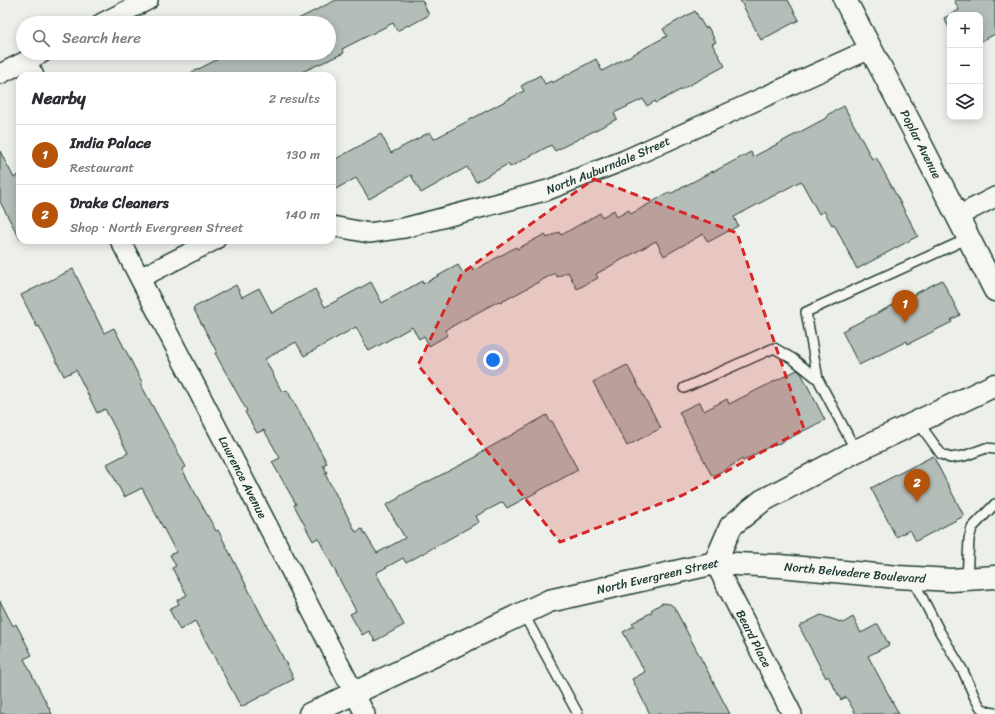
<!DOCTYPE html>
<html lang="en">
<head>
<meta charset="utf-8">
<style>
  body { margin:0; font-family:Sriracha,sans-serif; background:#f7f7f7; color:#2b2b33 }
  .controls { position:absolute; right:12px; top:12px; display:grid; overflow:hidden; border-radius:8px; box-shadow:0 2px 10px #0003 }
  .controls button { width:36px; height:36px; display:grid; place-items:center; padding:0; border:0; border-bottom:1px solid #e1e1e2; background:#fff; color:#2b2b33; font:20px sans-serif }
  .you { position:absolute; left:493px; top:360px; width:14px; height:14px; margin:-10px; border:3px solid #fff; border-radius:50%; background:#1a73e8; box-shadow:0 0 0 6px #1a73e833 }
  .badge { display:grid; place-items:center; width:26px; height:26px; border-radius:50%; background:#b45309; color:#fff; font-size:13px; font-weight:700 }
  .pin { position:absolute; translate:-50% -33px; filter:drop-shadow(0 1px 2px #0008) }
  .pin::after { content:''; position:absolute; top:21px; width:14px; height:12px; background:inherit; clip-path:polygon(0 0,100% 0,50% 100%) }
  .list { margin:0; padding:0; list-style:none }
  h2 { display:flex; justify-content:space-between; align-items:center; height:52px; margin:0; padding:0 16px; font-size:17px }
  h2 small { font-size:13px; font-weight:400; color:#7c7c81 }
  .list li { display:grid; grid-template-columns:26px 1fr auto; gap:12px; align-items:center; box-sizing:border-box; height:60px; padding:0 16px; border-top:1px solid #e1e1e2 }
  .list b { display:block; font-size:15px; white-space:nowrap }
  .list p { margin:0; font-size:13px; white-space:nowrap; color:#7c7c81 }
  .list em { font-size:13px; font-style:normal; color:#7c7c81 }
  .icon { flex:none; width:22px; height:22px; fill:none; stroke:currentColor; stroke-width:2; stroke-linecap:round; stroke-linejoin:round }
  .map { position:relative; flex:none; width:995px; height:714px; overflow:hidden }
  .search { position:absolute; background:#fff; box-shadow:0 2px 10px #0003; left:16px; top:16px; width:320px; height:44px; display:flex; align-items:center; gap:10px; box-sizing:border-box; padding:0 14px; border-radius:22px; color:#7c7c81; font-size:15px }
  .panel { position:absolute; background:#fff; box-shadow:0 2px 10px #0003; left:16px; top:72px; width:320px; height:172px; border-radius:12px }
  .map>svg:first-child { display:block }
  .building { fill:#b4bdb8; stroke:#1f3d34 }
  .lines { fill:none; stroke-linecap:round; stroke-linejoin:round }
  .service-casing { stroke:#1f3d34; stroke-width:12 }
  .minor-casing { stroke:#1f3d34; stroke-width:22 }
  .tertiary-casing { stroke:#1f3d34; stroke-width:25 }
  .secondary-casing { stroke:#1f3d34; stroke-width:25 }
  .service { stroke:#f6f6f2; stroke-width:9 }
  .minor { stroke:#f6f6f2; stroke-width:19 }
  .tertiary { stroke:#f6f6f2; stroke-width:22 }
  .secondary { stroke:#f6f6f2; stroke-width:22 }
  .marked { fill:#d62828; fill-opacity:0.2; stroke:#d62828; stroke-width:3; stroke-dasharray:8 5; stroke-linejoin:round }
  .labels { text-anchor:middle; stroke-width:3; stroke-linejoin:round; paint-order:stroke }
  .street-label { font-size:12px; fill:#1f3d34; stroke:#f6f6f2 }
</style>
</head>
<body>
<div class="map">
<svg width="995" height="714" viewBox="0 0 995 714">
  <rect width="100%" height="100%" fill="#edefea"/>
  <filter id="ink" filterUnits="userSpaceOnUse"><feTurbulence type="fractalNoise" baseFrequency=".025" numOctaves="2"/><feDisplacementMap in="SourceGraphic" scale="8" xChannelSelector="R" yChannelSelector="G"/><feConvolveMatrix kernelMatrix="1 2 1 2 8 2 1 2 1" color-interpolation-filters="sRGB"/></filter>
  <g filter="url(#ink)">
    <g class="building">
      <polygon points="336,0 422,0 429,15 409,26 408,25 397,31 393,23 342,49 344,53 293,76 185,76 230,53 329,53 329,23 290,23"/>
      <polygon points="740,0 788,0 799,20 761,40"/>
      <polygon points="954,0 995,0 995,34 980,42 980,15 950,15 950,30 944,18 959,10"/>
      <polygon points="695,11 705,28 708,27 716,42 712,44 725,66 656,103 655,101 647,106 643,99 614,113 617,119 555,151 551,145 510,167 508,164 476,182 467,167 421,193 411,175 369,199 356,178 332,191 332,161 381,134 391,153 430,132 434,139 524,91 521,86 540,75 545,84 551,81 552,83 596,59 602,71 667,36 663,29"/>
      <polygon points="844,106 872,159 876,157 918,236 857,269 834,224 832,225 824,211 819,214 801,181 734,217 738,226 708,242 703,234 664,256 656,241 596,274 598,278 577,289 568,272 557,277 555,273 500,303 499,301 445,330 448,335 429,346 424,336 419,339 412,327 369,351 356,327 304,356 296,342 265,359 282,392 287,390 327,463 323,465 327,473 325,474 356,532 362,529 377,553 405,538 386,505 399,498 398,497 478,456 478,454 547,415 550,422 552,421 578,470 507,508 503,502 476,516 479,522 406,563 403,558 376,573 404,625 375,641 369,631 362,635 350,614 356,611 318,538 313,541 294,505 296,504 272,462 280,458 264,430 257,433 245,412 247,411 215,353 217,352 193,308 236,285 242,297 259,288 272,313 315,289 325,307 371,282 382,303 422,281 423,284 458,265 463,273 472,268 473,271 516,247 517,249 545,234 547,238 559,232 561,235 600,213 602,217 614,210 617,217 629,210 631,214 670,192 670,194 713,171 713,172 751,152 753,157 828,117 827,115"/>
      <polygon points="0,151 14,178 20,174 20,239 0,202"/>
      <polygon points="73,269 104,333 114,328 142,382 140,383 186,467 182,469 216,531 218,530 294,679 241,707 195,621 180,630 169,609 179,604 177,600 187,595 172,568 176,566 170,555 176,552 142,488 124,497 107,464 128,453 105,409 97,413 76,370 64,376 39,326 37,327 21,295"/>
      <polygon points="942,280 960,315 951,320 952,322 908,344 907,341 859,365 842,331"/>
      <polygon points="627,365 661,428 627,446 593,382"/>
      <polygon points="797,370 801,373 825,420 774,446 774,444 743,461 742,459 725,470 712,476 679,412 700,402 704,411 727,399 729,404"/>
      <polygon points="933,456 964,516 916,541 910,530 896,537 871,488"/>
      <polygon points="0,601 13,626 16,624 32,655 24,659 52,714 0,714"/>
      <polygon points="662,603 670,604 674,607 730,714 650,714 632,679 645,672 623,632 634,626 632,623 652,612 651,610"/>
      <polygon points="821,615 843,623 853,617 861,633 878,624 889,645 868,656 899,714 856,714 846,697 841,700 828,676 826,678 799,626"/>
    </g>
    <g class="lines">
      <g class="service-casing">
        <g id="service">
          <polyline points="818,379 806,312 969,238"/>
          <polyline points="684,388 774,348 793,359 818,379 856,451"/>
          <polyline points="918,422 941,454 950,458 964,456 986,448 995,449"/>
          <polyline points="967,579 969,539 972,528 995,504"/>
          <polyline points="913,580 940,632 963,671 975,698 981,708 989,712 995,713"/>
          <polyline points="523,613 578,714"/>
        </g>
      </g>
      <g class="minor-casing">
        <g id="minor">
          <polyline points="102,23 148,0"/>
          <polyline points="26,61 34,76"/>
          <polyline points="0,74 42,53"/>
          <polyline points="958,216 995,197"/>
          <path id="s1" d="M 332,226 L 369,233 L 404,228 L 548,190 L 625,160 L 870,49"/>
          <path id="s2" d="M 120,240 L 365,714"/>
          <polyline points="140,278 215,240"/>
          <path id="s3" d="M 715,563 L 792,714"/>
        </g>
      </g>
      <g class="tertiary-casing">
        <g id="tertiary">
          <polyline points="715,563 731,526 762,501 856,451 995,385"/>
          <path id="s4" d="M 310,714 L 549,601 L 715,563 L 780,566 L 898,577 L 951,580 L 995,577"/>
        </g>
      </g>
      <g class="secondary-casing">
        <g id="secondary">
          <path id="s5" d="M 845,0 L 912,127 L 995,290"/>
        </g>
      </g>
      <use href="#service" class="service"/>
      <use href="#minor" class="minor"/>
      <use href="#tertiary" class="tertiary"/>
      <use href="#secondary" class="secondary"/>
    </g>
  </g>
  <path class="marked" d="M 594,179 L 737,233 L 804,429 L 683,495 L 560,542 L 418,365 L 462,273 Z"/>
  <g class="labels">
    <g class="street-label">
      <text dy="4" stroke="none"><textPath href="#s5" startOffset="163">Poplar Avenue</textPath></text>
      <text dy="4" stroke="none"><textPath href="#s1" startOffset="287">North Auburndale Street</textPath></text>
      <text dy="4" stroke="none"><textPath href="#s2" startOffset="267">Lawrence Avenue</textPath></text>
      <text dy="4" stroke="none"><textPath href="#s4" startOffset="575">North Belvedere Boulevard</textPath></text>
      <text dy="4" stroke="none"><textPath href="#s4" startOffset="376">North Evergreen Street</textPath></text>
      <text dy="4" stroke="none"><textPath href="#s3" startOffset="85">Beard Place</textPath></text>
    </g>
  </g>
</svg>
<div class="controls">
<button>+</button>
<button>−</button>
<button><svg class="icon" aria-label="layers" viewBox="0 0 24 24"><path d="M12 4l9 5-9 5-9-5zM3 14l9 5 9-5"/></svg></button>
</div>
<div class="you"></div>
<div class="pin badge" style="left:905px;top:323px">1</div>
<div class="pin badge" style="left:917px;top:502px">2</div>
<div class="search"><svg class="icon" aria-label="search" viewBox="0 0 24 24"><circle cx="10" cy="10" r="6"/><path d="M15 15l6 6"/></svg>Search here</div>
<section class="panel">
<h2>Nearby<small>2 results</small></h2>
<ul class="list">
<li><span class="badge">1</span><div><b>India Palace</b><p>Restaurant</p></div><em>130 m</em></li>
<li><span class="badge">2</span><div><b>Drake Cleaners</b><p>Shop · North Evergreen Street</p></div><em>140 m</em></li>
</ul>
</section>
</div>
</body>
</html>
